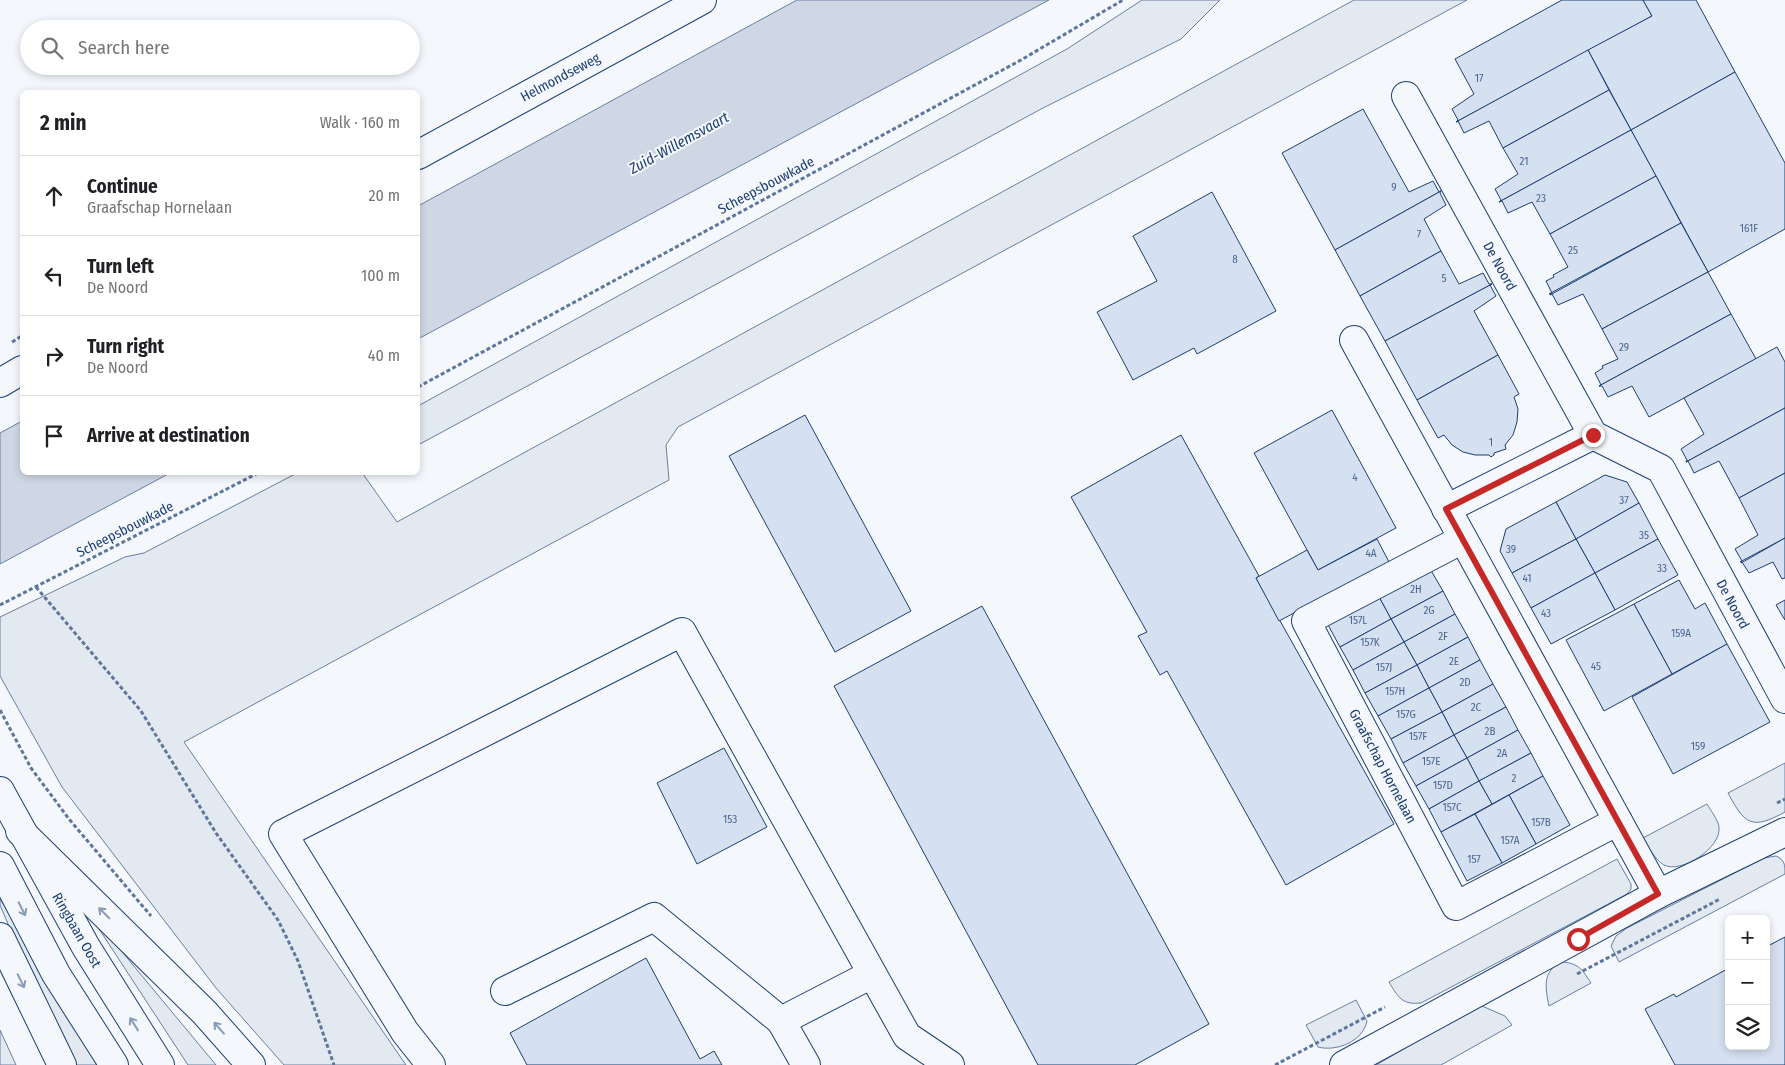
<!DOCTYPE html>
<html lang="en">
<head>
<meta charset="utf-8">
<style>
  body { margin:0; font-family:"Fira Sans Condensed",sans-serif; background:#f6f6f6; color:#202124 }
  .controls { position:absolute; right:15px; bottom:15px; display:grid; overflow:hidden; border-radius:8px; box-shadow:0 2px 8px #0003 }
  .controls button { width:45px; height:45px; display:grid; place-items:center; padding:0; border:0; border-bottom:1px solid #e0e0e0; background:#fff; color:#202124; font:25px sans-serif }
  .stop { position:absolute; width:15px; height:15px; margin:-11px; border:4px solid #c62828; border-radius:50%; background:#fff }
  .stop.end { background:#c62828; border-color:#fff; box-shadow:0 1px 5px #0008 }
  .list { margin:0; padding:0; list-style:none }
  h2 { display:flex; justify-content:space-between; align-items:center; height:65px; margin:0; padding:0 20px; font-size:21px }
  h2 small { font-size:16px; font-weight:400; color:#757577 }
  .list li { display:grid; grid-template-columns:32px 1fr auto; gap:15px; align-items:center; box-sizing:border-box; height:80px; padding:0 20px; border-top:1px solid #e0e0e0 }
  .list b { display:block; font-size:19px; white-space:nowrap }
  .list p { margin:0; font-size:16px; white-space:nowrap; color:#757577 }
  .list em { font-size:16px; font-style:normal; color:#757577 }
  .icon { flex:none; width:28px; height:28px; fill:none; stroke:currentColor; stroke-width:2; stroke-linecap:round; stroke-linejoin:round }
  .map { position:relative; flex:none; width:1785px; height:1065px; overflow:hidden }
  .search { position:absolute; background:#fff; box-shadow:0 2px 8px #0003; left:20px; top:20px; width:400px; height:55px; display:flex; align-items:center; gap:12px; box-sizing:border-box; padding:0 18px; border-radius:28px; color:#757577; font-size:19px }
  .panel { position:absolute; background:#fff; box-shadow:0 2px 8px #0003; left:20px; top:90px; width:400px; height:385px; border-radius:8px }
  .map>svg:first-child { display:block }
  .green { fill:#e3e9f0; stroke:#687fa3 }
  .water { fill:#cfd7e4; stroke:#687fa3 }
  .building { fill:#d5e0f0; stroke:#1d3f73 }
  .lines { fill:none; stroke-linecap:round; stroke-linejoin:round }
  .minor-casing { stroke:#1d3f73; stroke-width:30 }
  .major-casing { stroke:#1d3f73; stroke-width:30 }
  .path { stroke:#5e769c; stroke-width:3; stroke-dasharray:4 2.5; stroke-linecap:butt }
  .minor { stroke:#f4f7fb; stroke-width:28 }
  .major { stroke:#f4f7fb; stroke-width:28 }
  .oneway { stroke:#889bb7 }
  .route { stroke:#c62828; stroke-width:6 }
  .labels { text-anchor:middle; stroke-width:4; stroke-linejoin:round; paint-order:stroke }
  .number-label { font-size:11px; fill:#4b6792 }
  .street-label { font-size:14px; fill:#1d3f73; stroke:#f4f7fb }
  .water-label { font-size:15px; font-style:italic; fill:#1d3f73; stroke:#f4f7fb }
</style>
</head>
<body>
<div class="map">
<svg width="1785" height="1065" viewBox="0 0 1785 1065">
  <rect width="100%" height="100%" fill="#f4f7fb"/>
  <g class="green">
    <polygon points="1142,0 1220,0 1181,39 1043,108 418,445 418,406 1067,49"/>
    <polygon points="1354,0 1467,0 678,427 666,445 669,480 184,742 406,1065 284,1065 216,988 62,787 0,676 0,617 125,557 144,553 297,473 365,473 363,474 397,522"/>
    <path d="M 1785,763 L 1785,812 C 1752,830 1745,825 1728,793 Z"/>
    <path d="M 1707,804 C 1711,811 1719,821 1719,828 C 1721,848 1681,874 1664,865 C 1654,859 1649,847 1643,838 Z"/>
    <path d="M 1776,856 C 1785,860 1785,865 1785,874 L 1619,962 L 1611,946 L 1616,936 L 1627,928 L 1764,858 Z"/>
    <path d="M 1617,859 L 1631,884 L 1631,889 L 1627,894 L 1421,1003 C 1402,1005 1398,997 1389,982 Z"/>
    <polygon points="0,899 96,1057 102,1065 76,1065 25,964 0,905"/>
    <polygon points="84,906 216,1065 188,1065"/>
    <path d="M 1564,962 C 1580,964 1583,971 1591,983 L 1549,1006 C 1545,988 1542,968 1564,962 Z"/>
    <path d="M 1356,1000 L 1367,1021 C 1363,1041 1337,1052 1318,1047 L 1306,1025 Z"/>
    <polygon points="1482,1006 1505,1016 1512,1025 1441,1065 1376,1065 1473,1009"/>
    <polygon points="0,1030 16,1065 0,1065"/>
  </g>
  <g class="water">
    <polygon points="797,0 1049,0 418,339 418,206"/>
    <polygon points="22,421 22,472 170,473 0,564 0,433"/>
  </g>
  <g class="building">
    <polygon points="1562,0 1643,0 1652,16 1456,122 1458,120 1452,109 1474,94 1455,59"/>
    <polygon points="1643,0 1696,0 1735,72 1631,130 1588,50 1652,16"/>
    <polygon points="1588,50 1609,90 1503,148 1489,121 1464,133 1458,121 1456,122"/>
    <polygon points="1735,72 1785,163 1785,229 1708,272 1631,130"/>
    <polygon points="1609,90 1631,130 1499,202 1501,200 1495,189 1518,174 1503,148"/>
    <polygon points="1363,109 1409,192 1433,181 1439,192 1441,191 1335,250 1282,153"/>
    <polygon points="1631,130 1656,176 1550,234 1532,202 1508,213 1502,201 1499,202"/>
    <polygon points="1656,176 1681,223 1549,294 1552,293 1546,281 1554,277 1553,275 1568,267 1550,234"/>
    <polygon points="1441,191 1440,193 1446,205 1424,219 1441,251 1360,296 1335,250"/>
    <polygon points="1212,192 1276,311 1197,354 1194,348 1133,380 1097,312 1157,281 1133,236"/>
    <polygon points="1681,223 1708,272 1602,329 1583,294 1558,305 1552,294 1550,295"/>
    <polygon points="1441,251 1459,284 1483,273 1489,284 1492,284 1385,341 1360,296"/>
    <polygon points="1708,272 1731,314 1599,386 1601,385 1595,373 1603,368 1602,366 1618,359 1602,329"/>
    <polygon points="1492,284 1490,285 1496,296 1474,311 1498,355 1417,400 1385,341"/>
    <polygon points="1731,314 1756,359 1649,417 1632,386 1608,397 1602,386 1599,386"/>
    <polygon points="1777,347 1785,362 1785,408 1686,462 1687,460 1681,449 1704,434 1684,398"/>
    <polygon points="1498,355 1519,394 1514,397 1518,409 1517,422 1513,435 1505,445 1506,449 1494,453 1494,455 1491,457 1489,455 1475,455 1463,452 1452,445 1444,435 1438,438 1417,400"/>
    <polygon points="1785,408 1785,473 1739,498 1719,461 1694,473 1688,461 1686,462"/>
    <polygon points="1332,410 1396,528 1318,570 1254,453"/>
    <polygon points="805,415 911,611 835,652 729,456"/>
    <polygon points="1181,435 1259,576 1256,578 1394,824 1286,885 1167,671 1160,675 1138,636 1147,632 1071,497"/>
    <polygon points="1785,473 1785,538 1740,562 1742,561 1735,549 1758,535 1739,498"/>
    <polygon points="1605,475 1627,482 1639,503 1576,539 1556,502"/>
    <polygon points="1556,502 1576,539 1512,573 1500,551 1506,529"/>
    <polygon points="1639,503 1658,539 1595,573 1576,539"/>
    <polygon points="1785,538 1785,578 1782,579 1773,562 1749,573 1742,562 1741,563"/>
    <polygon points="1377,539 1389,562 1279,621 1256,578 1307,550 1318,570"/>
    <polygon points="1576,539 1595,573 1531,608 1512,573"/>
    <polygon points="1658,539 1678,575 1615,610 1595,573"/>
    <polygon points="1429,567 1443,591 1391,619 1378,595"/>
    <polygon points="1595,573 1615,610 1551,644 1531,608"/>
    <polygon points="1679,580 1695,609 1705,603 1727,644 1672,674 1634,604"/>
    <polygon points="1443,591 1455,614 1404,642 1391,619"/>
    <polygon points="1378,595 1391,619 1340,647 1327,623"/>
    <polygon points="1785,600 1785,620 1776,605"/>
    <polygon points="1634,604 1672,674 1604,711 1566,640"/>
    <polygon points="982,606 1209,1024 1135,1065 1038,1065 834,686"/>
    <polygon points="1455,614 1468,637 1417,665 1404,642"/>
    <polygon points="1391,619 1404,642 1353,670 1340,647"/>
    <polygon points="1468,637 1480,660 1429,688 1417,665"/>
    <polygon points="1404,642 1417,665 1365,693 1353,670"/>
    <polygon points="1727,644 1770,722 1673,774 1632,697"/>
    <polygon points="1480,660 1493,684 1442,712 1429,688"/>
    <polygon points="1417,665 1429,688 1378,716 1365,693"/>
    <polygon points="1493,684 1506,707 1454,735 1442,712"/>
    <polygon points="1429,688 1442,712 1391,739 1378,716"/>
    <polygon points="1506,707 1518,730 1467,758 1454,735"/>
    <polygon points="1442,712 1454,735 1403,763 1391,739"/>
    <polygon points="1518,730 1531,753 1479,781 1467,758"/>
    <polygon points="1454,735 1467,758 1416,786 1403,763"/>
    <polygon points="724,748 767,827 697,864 657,783"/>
    <polygon points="1531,753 1543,776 1492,804 1479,781"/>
    <polygon points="1467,758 1479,781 1429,809 1416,786"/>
    <polygon points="1543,776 1570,825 1536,844 1509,795"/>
    <polygon points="1479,781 1492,804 1441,832 1429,809"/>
    <polygon points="1509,795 1536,844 1502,863 1475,814"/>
    <polygon points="1475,814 1502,863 1467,881 1441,832"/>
    <polygon points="1785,937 1785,1065 1675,1065 1645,1009 1674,994 1676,997 1729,968 1729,1046 1766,1046 1766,947"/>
    <polygon points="646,958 700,1059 714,1051 722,1065 527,1065 510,1033"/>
  </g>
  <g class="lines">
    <g class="minor-casing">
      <g id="minor">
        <polyline points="1406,96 1593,435 1661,469 1785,699"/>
        <polyline points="418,155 702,0"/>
        <polyline points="1354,340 1658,894"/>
        <polyline points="0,383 22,370"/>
        <polyline points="1446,509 1593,435"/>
        <polyline points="1463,539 1306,621 1456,906 1618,821"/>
        <polyline points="505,991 654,917 781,1021 872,974"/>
        <polyline points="781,1021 806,1065"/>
        <polyline points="431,1065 405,1032 283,834 682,632 907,1036 950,1065"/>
        <polyline points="1344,1065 1658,894 1785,832"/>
      </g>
    </g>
    <g class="major-casing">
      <g id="major">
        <polyline points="0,791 86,947 160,1065"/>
        <polyline points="20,831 205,1013 251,1065"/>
        <polyline points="0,866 56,974 114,1065"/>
        <polyline points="0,937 62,1065"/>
      </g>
    </g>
    <g class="path">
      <polyline points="12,342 22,336"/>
      <polyline points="418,387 1021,60 1123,0"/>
      <polyline points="36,587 141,711 216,833 278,920 298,961 334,1065"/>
      <polyline points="0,605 260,472"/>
      <polyline points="0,710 31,768 69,819 151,916"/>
      <polyline points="1777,803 1785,799"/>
      <polyline points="1577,974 1720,899"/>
      <polyline points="1275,1065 1385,1007"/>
    </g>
    <use href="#minor" class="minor"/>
    <use href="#major" class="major"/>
  </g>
  <defs><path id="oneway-shaft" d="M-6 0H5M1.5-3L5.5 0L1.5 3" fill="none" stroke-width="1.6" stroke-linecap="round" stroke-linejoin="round" transform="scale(1.25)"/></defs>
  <g class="oneway">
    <use href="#oneway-shaft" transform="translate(22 909) rotate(63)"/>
    <use href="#oneway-shaft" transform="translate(104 913) rotate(-135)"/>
    <use href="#oneway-shaft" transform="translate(21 981) rotate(64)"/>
    <use href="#oneway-shaft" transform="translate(134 1024) rotate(-122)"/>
    <use href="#oneway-shaft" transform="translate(219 1028) rotate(-131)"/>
  </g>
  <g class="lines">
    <polyline class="route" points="1578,939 1658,894 1446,509 1593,435"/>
  </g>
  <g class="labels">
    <g class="number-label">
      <text x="1479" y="82">17</text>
      <text x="1524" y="165">21</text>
      <text x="1394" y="191">9</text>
      <text x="1541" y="202">23</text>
      <text x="1749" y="232">161F</text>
      <text x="1419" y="238">7</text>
      <text x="1573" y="254">25</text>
      <text x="1235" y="263">8</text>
      <text x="1444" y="282">5</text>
      <text x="1624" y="351">29</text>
      <text x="1491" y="446">1</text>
      <text x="1355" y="481">4</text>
      <text x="1624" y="504">37</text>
      <text x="1644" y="539">35</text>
      <text x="1511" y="553">39</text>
      <text x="1371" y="557">4A</text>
      <text x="1662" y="572">33</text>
      <text x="1527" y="582">41</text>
      <text x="1416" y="593">2H</text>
      <text x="1429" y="614">2G</text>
      <text x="1546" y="617">43</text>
      <text x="1358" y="624">157L</text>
      <text x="1681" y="637">159A</text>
      <text x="1443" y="640">2F</text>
      <text x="1370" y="646">157K</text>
      <text x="1454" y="665">2E</text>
      <text x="1596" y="670">45</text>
      <text x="1384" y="671">157J</text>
      <text x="1465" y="686">2D</text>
      <text x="1395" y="695">157H</text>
      <text x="1476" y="711">2C</text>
      <text x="1406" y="718">157G</text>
      <text x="1490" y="735">2B</text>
      <text x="1418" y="740">157F</text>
      <text x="1698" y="750">159</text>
      <text x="1502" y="757">2A</text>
      <text x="1431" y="765">157E</text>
      <text x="1514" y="782">2</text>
      <text x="1443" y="789">157D</text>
      <text x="1452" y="811">157C</text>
      <text x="730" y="823">153</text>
      <text x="1541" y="826">157B</text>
      <text x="1510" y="844">157A</text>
      <text x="1474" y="863">157</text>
    </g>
    <g class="street-label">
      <text transform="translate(560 77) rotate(-28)" y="5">Helmondseweg</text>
      <text transform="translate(766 185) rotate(-28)" y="5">Scheepsbouwkade</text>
      <text transform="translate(1500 266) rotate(61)" y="5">De Noord</text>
      <text transform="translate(125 529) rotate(-27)" y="5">Scheepsbouwkade</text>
      <text transform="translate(1733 604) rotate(62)" y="5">De Noord</text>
      <text transform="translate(1383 766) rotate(62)" y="5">Graafschap Hornelaan</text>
      <text transform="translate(77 930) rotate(60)" y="5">Ringbaan Oost</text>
    </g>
    <g class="water-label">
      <text transform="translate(679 143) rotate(-29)" y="5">Zuid-Willemsvaart</text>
    </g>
  </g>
</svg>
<div class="controls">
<button>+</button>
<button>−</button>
<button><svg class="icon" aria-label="layers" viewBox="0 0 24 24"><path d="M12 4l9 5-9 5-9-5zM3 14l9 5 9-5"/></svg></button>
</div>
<div class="stop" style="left:1578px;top:939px"></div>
<div class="stop end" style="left:1593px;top:435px"></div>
<div class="search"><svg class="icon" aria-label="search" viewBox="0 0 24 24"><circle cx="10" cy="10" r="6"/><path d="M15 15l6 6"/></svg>Search here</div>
<section class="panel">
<h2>2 min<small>Walk · 160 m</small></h2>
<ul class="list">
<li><svg class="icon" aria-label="ahead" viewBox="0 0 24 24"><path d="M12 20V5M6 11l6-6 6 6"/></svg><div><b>Continue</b><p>Graafschap Hornelaan</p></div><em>20 m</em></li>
<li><svg class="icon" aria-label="left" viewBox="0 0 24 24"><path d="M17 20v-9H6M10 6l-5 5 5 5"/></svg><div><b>Turn left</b><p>De Noord</p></div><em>100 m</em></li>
<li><svg class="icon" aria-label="right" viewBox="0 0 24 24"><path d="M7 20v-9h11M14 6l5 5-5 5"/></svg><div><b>Turn right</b><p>De Noord</p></div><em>40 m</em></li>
<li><svg class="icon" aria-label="arrive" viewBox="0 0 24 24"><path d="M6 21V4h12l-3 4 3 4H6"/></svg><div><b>Arrive at destination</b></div></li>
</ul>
</section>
</div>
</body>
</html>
